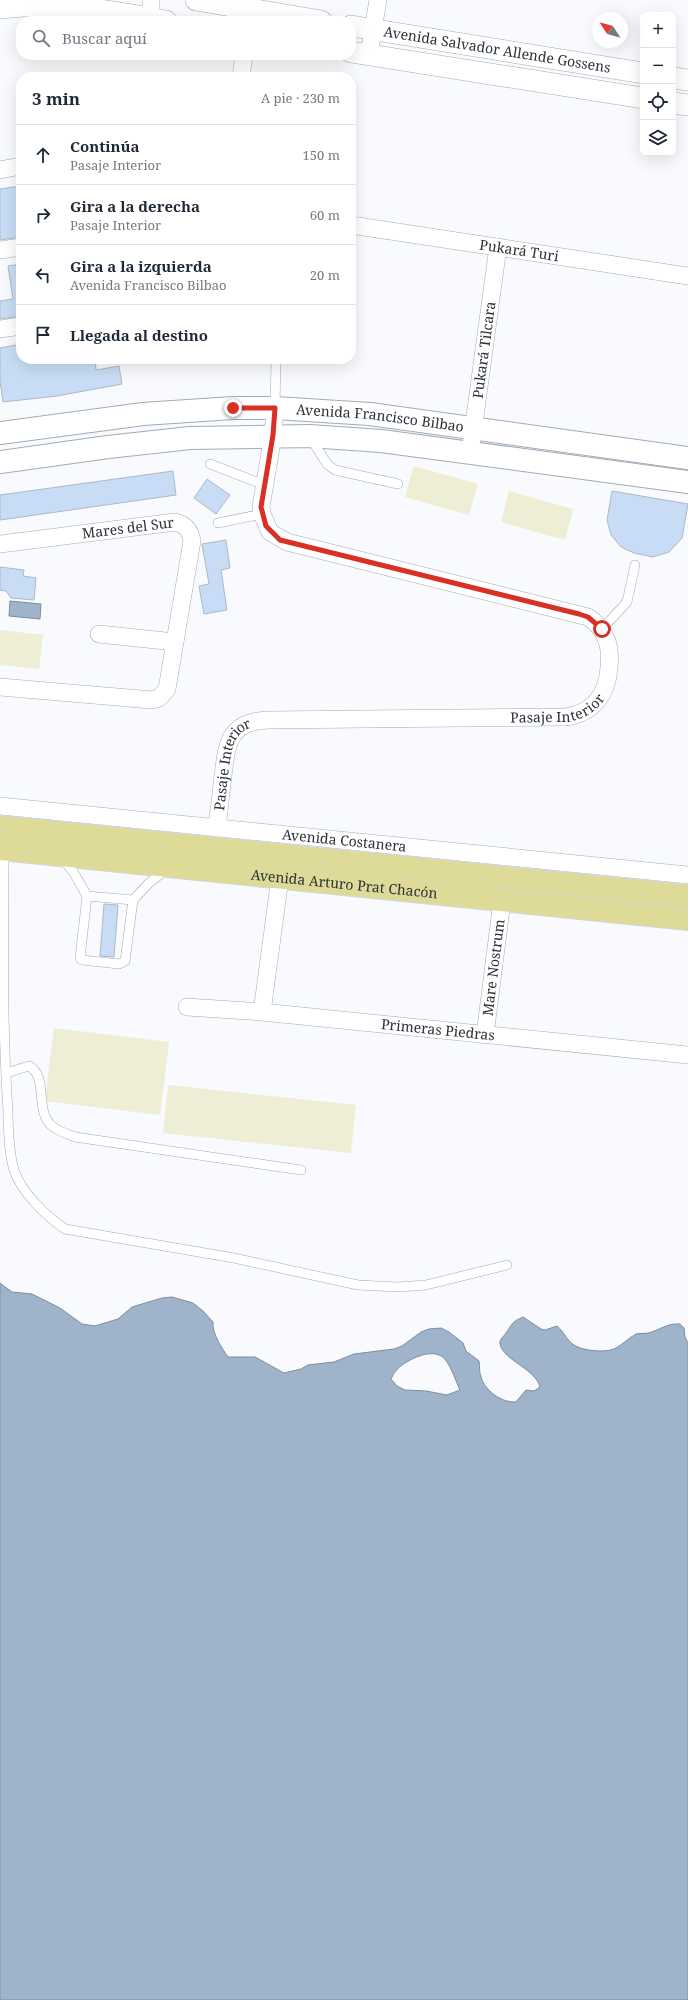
<!DOCTYPE html>
<html lang="es">
<head>
<meta charset="utf-8">
<style>
  body { margin:0; font-family:"Noto Serif",serif; background:#f6f6f7; color:#1f2937 }
  .controls { position:absolute; right:12px; top:12px; display:grid; overflow:hidden; border-radius:8px; box-shadow:0 4px 16px #0002 }
  .controls button { width:36px; height:36px; display:grid; place-items:center; padding:0; border:0; border-bottom:1px solid #e0e1e3; background:#fff; color:#1f2937; font:20px sans-serif }
  .compass { position:absolute; left:592px; top:12px; width:36px; height:36px; border-radius:50%; background:#fff; box-shadow:0 4px 16px #0002; rotate:306deg }
  .stop { position:absolute; width:12px; height:12px; margin:-9px; border:3px solid #d93025; border-radius:50%; background:#fff }
  .stop.end { background:#d93025; border-color:#fff; box-shadow:0 1px 4px #0008 }
  .list { margin:0; padding:0; list-style:none }
  h2 { display:flex; justify-content:space-between; align-items:center; height:52px; margin:0; padding:0 16px; font-size:17px }
  h2 small { font-size:13px; font-weight:400; color:#747a83 }
  .list li { display:grid; grid-template-columns:26px 1fr auto; gap:12px; align-items:center; box-sizing:border-box; height:60px; padding:0 16px; border-top:1px solid #e0e1e3 }
  .list b { display:block; font-size:15px; white-space:nowrap }
  .list p { margin:0; font-size:13px; white-space:nowrap; color:#747a83 }
  .list em { font-size:13px; font-style:normal; color:#747a83 }
  .icon { flex:none; width:22px; height:22px; fill:none; stroke:currentColor; stroke-width:2; stroke-linecap:round; stroke-linejoin:round }
  .map { position:relative; flex:none; width:688px; height:2000px; overflow:hidden }
  .search { position:absolute; background:#fff; box-shadow:0 4px 16px #0002; left:16px; top:16px; width:340px; height:44px; display:flex; align-items:center; gap:10px; box-sizing:border-box; padding:0 14px; border-radius:16px; color:#747a83; font-size:15px }
  .panel { position:absolute; background:#fff; box-shadow:0 4px 16px #0002; left:16px; top:72px; width:340px; height:292px; border-radius:16px }
  .map>svg:first-child { display:block }
  .green { fill:#eeedd5 }
  .water { fill:#9fb4cb; stroke:#7c8d9e; fill-rule:evenodd }
  .building { fill:#c8ddf5; stroke:#acb8c5 }
  .lines { fill:none; stroke-linecap:round; stroke-linejoin:round }
  .service-casing { stroke:#a0acb8; stroke-width:10 }
  .minor-casing { stroke:#a0acb8; stroke-width:18 }
  .tertiary-casing { stroke:#a0acb8; stroke-width:22 }
  .secondary-casing { stroke:#a0acb8; stroke-width:24 }
  .primary-casing { stroke:#d5d6d7; stroke-width:24 }
  .service { stroke:#fff; stroke-width:9 }
  .minor { stroke:#fff; stroke-width:17 }
  .tertiary { stroke:#fff; stroke-width:21 }
  .secondary { stroke:#fff; stroke-width:22 }
  .primary { stroke:#deda97; stroke-width:22 }
  .route { stroke:#d93025; stroke-width:5 }
  .labels { text-anchor:middle; stroke-width:3.5; stroke-linejoin:round; paint-order:stroke }
  .street-label { font-size:14px; fill:#2c3136; stroke:#f8fafd }
</style>
</head>
<body>
<div class="map">
<svg width="688" height="2000" viewBox="0 0 688 2000">
  <rect width="100%" height="100%" fill="#f8fafd"/>
  <g class="green">
    <polygon points="414,466 478,484 469,515 405,497"/>
    <polygon points="509,491 573,509 565,540 501,522"/>
    <polygon points="0,630 43,635 39,669 0,665"/>
    <polygon points="54,1028 169,1042 160,1115 45,1101"/>
    <polygon points="168,1085 356,1105 351,1153 163,1133"/>
  </g>
  <g class="water">
    <polygon points="10,601 41,604 40,619 9,616"/>
    <path d="M 0,1283 L 12,1292 L 32,1294 L 60,1308 L 82,1324 L 95,1326 L 118,1319 L 132,1307 L 162,1298 L 172,1297 L 193,1303 L 203,1311 L 213,1322 C 212,1334 222,1348 228,1357 L 255,1357 L 284,1373 L 301,1369 L 308,1365 L 334,1362 L 354,1354 L 394,1349 L 402,1346 L 421,1332 L 429,1329 L 441,1328 L 449,1332 L 463,1343 L 466,1351 L 479,1361 C 480,1367 479,1372 481,1377 C 485,1391 502,1403 516,1402 L 526,1390 L 534,1391 L 540,1387 C 535,1368 504,1361 500,1344 C 499,1340 504,1336 506,1333 C 513,1323 512,1322 523,1317 L 541,1329 L 545,1330 L 557,1326 C 565,1332 567,1343 578,1347 C 586,1351 608,1353 616,1348 C 623,1344 629,1338 636,1334 C 640,1333 644,1334 648,1333 C 660,1330 667,1323 680,1324 L 684,1328 L 685,1337 L 688,1343 L 688,2000 L 0,2000 ZM 426,1354 C 430,1354 435,1353 439,1355 C 449,1358 455,1380 460,1390 L 447,1395 L 426,1391 L 405,1390 L 397,1386 L 391,1379 C 396,1365 414,1357 426,1354 Z"/>
  </g>
  <g class="building">
    <polygon points="21,186 21,237 0,240 0,189"/>
    <polygon points="21,264 21,316 0,319 0,301 13,299 8,266"/>
    <polygon points="21,344 21,359 95,359 96,370 119,366 122,384 57,396 3,402 0,381 0,348"/>
    <polygon points="173,471 176,495 0,520 0,495"/>
    <polygon points="207,479 230,495 216,514 194,498"/>
    <polygon points="612,491 688,504 682,538 669,552 653,557 634,553 621,547 611,535 607,520"/>
    <polygon points="226,540 230,568 221,570 227,610 204,614 199,586 209,584 202,544"/>
    <polygon points="0,567 24,570 23,576 36,578 34,600 11,598 6,591 0,590"/>
    <polygon points="104,904 118,905 114,957 100,956"/>
  </g>
  <g class="lines">
    <g class="service-casing">
      <g id="service">
        <polyline points="275,408 276,359"/>
        <polyline points="310,437 327,464 335,470 398,484"/>
        <polyline points="210,464 265,485"/>
        <polyline points="218,523 262,514"/>
        <polyline points="602,629 627,602 635,565"/>
        <path d="M 4,850 C 4,931 2,1013 7,1095 C 9,1119 7,1146 14,1170 C 21,1192 46,1216 65,1229 L 234,1258 L 358,1285 L 398,1287 L 426,1285 L 507,1265"/>
        <polyline points="62,858 74,873 87,896 80,958 82,960 119,964 125,961 133,900 149,883 167,869"/>
        <polyline points="87,896 133,900"/>
        <path d="M 6,1073 L 29,1066 C 49,1077 34,1111 52,1126 C 58,1131 67,1134 75,1137 L 301,1170"/>
      </g>
    </g>
    <g class="minor-casing">
      <g id="minor">
        <polyline points="151,0 151,18"/>
        <polyline points="369,54 378,0"/>
        <polyline points="241,77 244,55"/>
        <polyline points="0,170 21,166"/>
        <path id="s1" d="M 351,225 L 688,276"/>
        <polyline points="0,250 21,247"/>
        <polyline points="0,329 21,326"/>
        <path id="s2" d="M 470,453 L 498,247"/>
        <path id="s3" d="M 0,544 L 175,522 C 186,525 190,530 192,541 L 167,689 L 159,698 L 152,700 L 0,687"/>
        <polyline points="99,634 175,642"/>
        <path id="s4" d="M 0,806 L 688,875"/>
        <path id="s5" d="M 217,828 C 219,811 221,793 223,776 C 227,742 229,721 269,720 L 566,717 C 593,713 607,695 609,668 C 611,646 607,630 588,617 L 287,542 L 270,532 L 262,514 L 261,507 L 273,435 L 275,408"/>
        <path id="s6" d="M 187,1007 L 262,1012 L 688,1055"/>
        <polyline points="262,1012 280,878"/>
        <path id="s7" d="M 485,1035 L 502,901"/>
      </g>
    </g>
    <g class="tertiary-casing">
      <g id="tertiary">
        <polyline points="196,0 321,21"/>
        <path d="M 0,8 C 56,1 111,11 166,21"/>
        <path id="s8" d="M 351,26 L 643,73"/>
        <polyline points="351,52 643,98"/>
        <polyline points="673,78 688,80"/>
        <polyline points="673,103 688,105"/>
      </g>
    </g>
    <g class="secondary-casing">
      <g id="secondary">
        <path id="s9" d="M 0,433 L 143,414 L 233,408 L 275,408 L 370,414 L 688,458"/>
        <polyline points="0,462 108,447 190,438 309,436 381,441 688,482"/>
      </g>
    </g>
    <g class="primary-casing">
      <g id="primary">
        <polyline points="0,827 688,896"/>
        <path id="s10" d="M 0,849 L 688,919"/>
      </g>
    </g>
    <use href="#service" class="service"/>
    <use href="#minor" class="minor"/>
    <use href="#tertiary" class="tertiary"/>
    <use href="#secondary" class="secondary"/>
    <use href="#primary" class="primary"/>
  </g>
  <g class="lines">
    <polyline class="route" points="233,408 275,408 273,435 261,507 266,526 280,540 579,614 588,617 602,629"/>
  </g>
  <g class="labels">
    <g class="street-label">
      <text dy="5" stroke="none"><textPath href="#s8" startOffset="148">Avenida Salvador Allende Gossens</textPath></text>
      <text dy="5" stroke="none"><textPath href="#s1" startOffset="170">Pukará Turi</textPath></text>
      <text dy="5" stroke="none"><textPath href="#s2" startOffset="104">Pukará Tilcara</textPath></text>
      <text dy="5" stroke="none"><textPath href="#s9" startOffset="382">Avenida Francisco Bilbao</textPath></text>
      <text dy="5" stroke="none"><textPath href="#s3" startOffset="129">Mares del Sur</textPath></text>
      <text dy="5" stroke="none"><textPath href="#s5" startOffset="426">Pasaje Interior</textPath></text>
      <text dy="5" stroke="none"><textPath href="#s5" startOffset="67">Pasaje Interior</textPath></text>
      <text dy="5" stroke="none"><textPath href="#s4" startOffset="346">Avenida Costanera</textPath></text>
      <text dy="5" stroke="none"><textPath href="#s10" startOffset="346">Avenida Arturo Prat Chacón</textPath></text>
      <text dy="5" stroke="none"><textPath href="#s7" startOffset="68">Mare Nostrum</textPath></text>
      <text dy="5" stroke="none"><textPath href="#s6" startOffset="252">Primeras Piedras</textPath></text>
    </g>
  </g>
</svg>
<div class="controls">
<button>+</button>
<button>−</button>
<button><svg class="icon" aria-label="locate" viewBox="0 0 24 24"><circle cx="12" cy="12" r="6"/><path d="M12 2v4M12 18v4M2 12h4M18 12h4"/></svg></button>
<button><svg class="icon" aria-label="layers" viewBox="0 0 24 24"><path d="M12 4l9 5-9 5-9-5zM3 14l9 5 9-5"/></svg></button>
</div>
<svg class="compass" viewBox="-18 -18 36 36"><path d="M0-13l5 13h-10z" fill="#e53935"/><path d="M0 13l5-13h-10z" fill="#747a83"/></svg>
<div class="stop" style="left:602px;top:629px"></div>
<div class="stop end" style="left:233px;top:408px"></div>
<div class="search"><svg class="icon" aria-label="search" viewBox="0 0 24 24"><circle cx="10" cy="10" r="6"/><path d="M15 15l6 6"/></svg>Buscar aquí</div>
<section class="panel">
<h2>3 min<small>A pie · 230 m</small></h2>
<ul class="list">
<li><svg class="icon" aria-label="ahead" viewBox="0 0 24 24"><path d="M12 20V5M6 11l6-6 6 6"/></svg><div><b>Continúa</b><p>Pasaje Interior</p></div><em>150 m</em></li>
<li><svg class="icon" aria-label="right" viewBox="0 0 24 24"><path d="M7 20v-9h11M14 6l5 5-5 5"/></svg><div><b>Gira a la derecha</b><p>Pasaje Interior</p></div><em>60 m</em></li>
<li><svg class="icon" aria-label="left" viewBox="0 0 24 24"><path d="M17 20v-9H6M10 6l-5 5 5 5"/></svg><div><b>Gira a la izquierda</b><p>Avenida Francisco Bilbao</p></div><em>20 m</em></li>
<li><svg class="icon" aria-label="arrive" viewBox="0 0 24 24"><path d="M6 21V4h12l-3 4 3 4H6"/></svg><div><b>Llegada al destino</b></div></li>
</ul>
</section>
</div>
</body>
</html>
